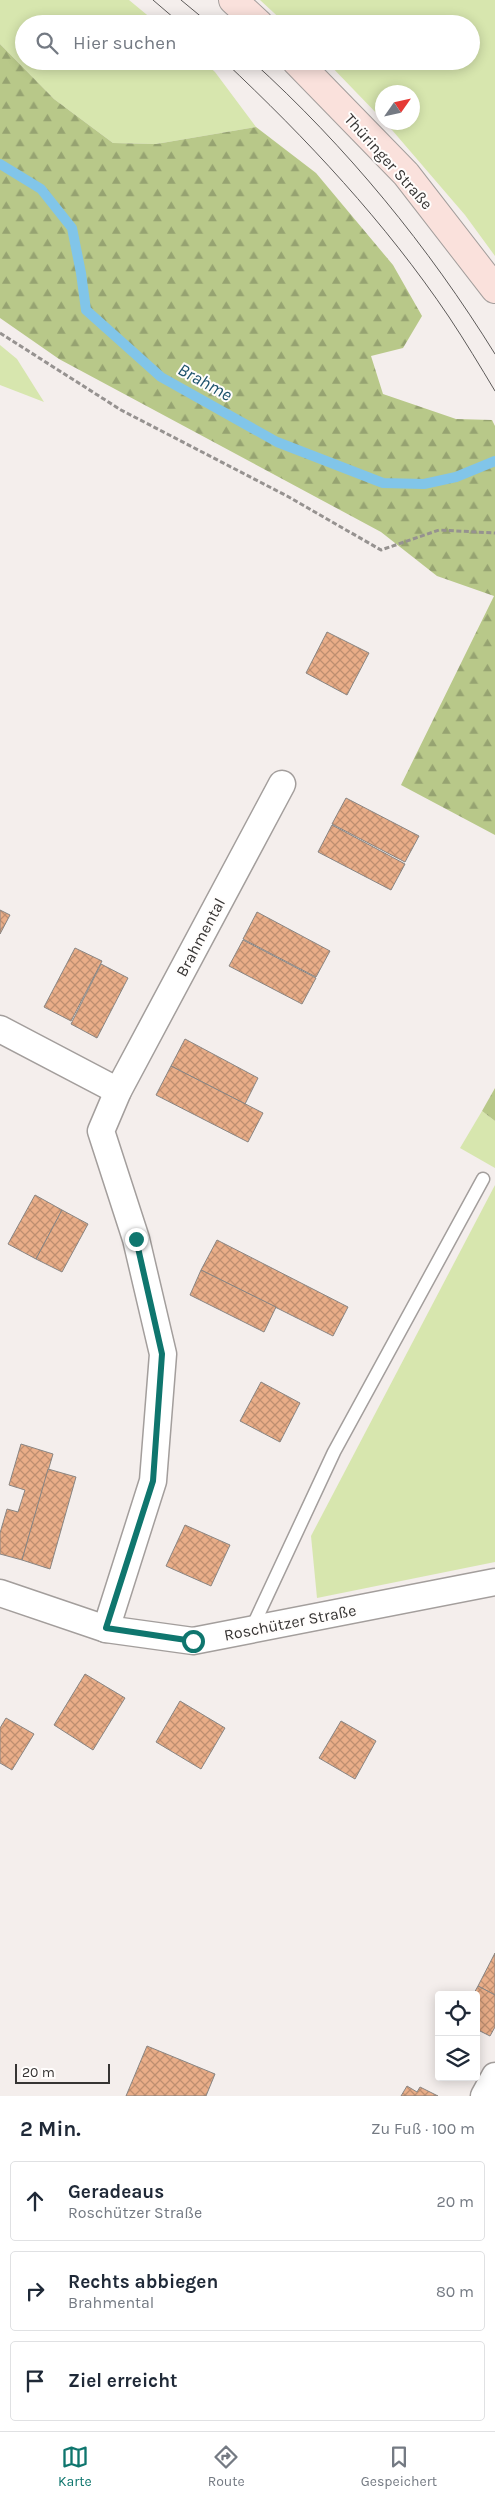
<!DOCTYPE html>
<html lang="de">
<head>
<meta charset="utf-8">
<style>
  body { margin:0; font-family:Karla,sans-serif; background:#f2f2f3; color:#1f2937 }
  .controls { position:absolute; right:15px; bottom:15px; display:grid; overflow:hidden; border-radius:5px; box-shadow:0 2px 12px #0003 }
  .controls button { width:45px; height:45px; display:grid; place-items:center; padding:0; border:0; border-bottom:1px solid #e0e1e3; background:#fff; color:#1f2937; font:25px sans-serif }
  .compass { position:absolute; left:375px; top:85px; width:45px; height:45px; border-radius:50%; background:#fff; box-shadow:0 2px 12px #0003; rotate:56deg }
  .scale { position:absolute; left:15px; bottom:12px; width:95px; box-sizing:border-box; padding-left:5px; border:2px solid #363433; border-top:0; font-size:14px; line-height:18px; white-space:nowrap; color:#363433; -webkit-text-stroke:4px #fffdfc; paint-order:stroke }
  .stop { position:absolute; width:15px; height:15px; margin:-11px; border:4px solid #0f766e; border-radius:50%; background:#fff }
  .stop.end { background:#0f766e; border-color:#fff; box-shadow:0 1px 5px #0008 }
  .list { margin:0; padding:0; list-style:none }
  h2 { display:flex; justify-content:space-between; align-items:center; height:65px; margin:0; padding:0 20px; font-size:21px }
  h2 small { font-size:16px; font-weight:400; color:#747a83 }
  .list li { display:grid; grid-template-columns:32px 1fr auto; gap:15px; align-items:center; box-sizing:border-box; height:80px; margin:0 10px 10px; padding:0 10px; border:1px solid #e0e1e3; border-radius:5px }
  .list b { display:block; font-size:19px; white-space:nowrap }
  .list p { margin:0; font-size:16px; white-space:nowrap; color:#747a83 }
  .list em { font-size:16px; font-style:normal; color:#747a83 }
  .icon { flex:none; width:28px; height:28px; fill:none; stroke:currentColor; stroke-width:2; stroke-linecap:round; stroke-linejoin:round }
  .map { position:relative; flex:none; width:495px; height:2096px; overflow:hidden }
  .search { position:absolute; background:#fff; box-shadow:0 2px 12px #0003; left:15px; right:15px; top:15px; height:55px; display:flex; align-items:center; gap:12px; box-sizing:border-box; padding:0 18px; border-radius:28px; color:#747a83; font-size:19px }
  .sheet { height:335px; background:#fff }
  nav { display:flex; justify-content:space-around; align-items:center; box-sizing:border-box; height:70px; border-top:1px solid #e0e1e3; background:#fff; font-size:14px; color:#747a83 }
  nav a { display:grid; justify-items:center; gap:2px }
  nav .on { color:#0f766e }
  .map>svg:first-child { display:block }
  .grass { fill:#d7e6ae }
  .forest { fill:url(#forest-firs) }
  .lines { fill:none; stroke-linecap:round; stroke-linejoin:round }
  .stream { stroke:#81c5e9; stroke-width:10 }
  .building { fill:url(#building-cross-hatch); stroke:#898582 }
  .service-casing { stroke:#a39e9c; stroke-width:15 }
  .minor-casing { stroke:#a39e9c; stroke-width:29 }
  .secondary-casing { stroke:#a39e9c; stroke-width:30 }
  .path { stroke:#969290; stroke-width:3; stroke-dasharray:5 2.5; stroke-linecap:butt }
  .service { stroke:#fff; stroke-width:12 }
  .minor { stroke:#fff; stroke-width:26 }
  .secondary { stroke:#fae1dc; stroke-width:28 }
  .tram { stroke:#5d5a59; stroke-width:1 }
  .route { stroke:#0f766e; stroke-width:6 }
  .labels { text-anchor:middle; stroke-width:4; stroke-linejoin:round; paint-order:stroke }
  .street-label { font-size:16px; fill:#363433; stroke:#fffdfc }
  .water-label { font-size:18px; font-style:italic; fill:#1e536c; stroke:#fffdfc }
</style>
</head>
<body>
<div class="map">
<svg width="495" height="2096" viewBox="0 0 495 2096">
  <defs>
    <pattern id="forest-firs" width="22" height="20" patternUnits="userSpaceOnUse" patternTransform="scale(1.25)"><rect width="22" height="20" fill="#b8c889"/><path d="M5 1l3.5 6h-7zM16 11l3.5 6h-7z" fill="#96a371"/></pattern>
    <pattern id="building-cross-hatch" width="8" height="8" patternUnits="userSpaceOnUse" patternTransform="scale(1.25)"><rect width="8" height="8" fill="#e9ad88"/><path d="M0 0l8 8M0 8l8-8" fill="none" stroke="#be8e70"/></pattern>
  </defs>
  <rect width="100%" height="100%" fill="#f4eeec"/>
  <g class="grass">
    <polygon points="0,0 129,0 158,24 24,24 24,61 203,61 215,72 256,127 156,144 113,143 54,99 0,44"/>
    <polygon points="260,0 495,0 495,256 465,215 386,123 412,122 412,92 382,92 382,119 326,61 471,61 471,24 286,24"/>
    <polygon points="0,345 17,359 44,402 0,385"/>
    <polygon points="482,1111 495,1121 495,1168 460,1148"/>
    <polygon points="495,1185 495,1562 317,1598 311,1536"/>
  </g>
  <g class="forest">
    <polygon points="0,44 54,99 113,143 156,144 256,127 316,173 393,265 422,316 403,348 371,356 383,394 456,419 492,420 495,426 495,835 401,785 494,596 437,576 381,532 59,359 0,318"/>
    <polygon points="495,1088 495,1121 482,1111"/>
  </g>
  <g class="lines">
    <polyline class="stream" points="0,164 41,189 72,228 81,273 86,310 161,377 277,442 383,483 424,484 456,477 495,461"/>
  </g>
  <g class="building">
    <polygon points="327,632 369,653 347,695 306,673"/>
    <polygon points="346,798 419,836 405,862 332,824"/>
    <polygon points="332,825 405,864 391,890 318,852"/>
    <polygon points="0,910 10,915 0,934"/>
    <polygon points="257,912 330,951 316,977 243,939"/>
    <polygon points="243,940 316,978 302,1004 229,966"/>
    <polygon points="75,948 102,961 71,1021 44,1007"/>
    <polygon points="101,964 128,978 97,1038 71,1024"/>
    <polygon points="185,1039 258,1078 245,1104 171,1066"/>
    <polygon points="171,1066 263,1113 248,1142 156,1095"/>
    <polygon points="35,1195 62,1210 36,1259 8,1244"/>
    <polygon points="62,1210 88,1224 62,1272 36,1259"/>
    <polygon points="217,1240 348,1307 333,1336 201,1270"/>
    <polygon points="201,1270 276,1307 264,1332 190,1295"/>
    <polygon points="261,1382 300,1403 280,1442 240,1421"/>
    <polygon points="21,1444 53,1454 22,1560 0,1554 0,1533 7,1509 18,1512 25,1490 9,1485"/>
    <polygon points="48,1469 76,1477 50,1569 22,1560"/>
    <polygon points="185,1525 230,1545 211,1586 166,1566"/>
    <polygon points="85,1674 125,1698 93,1750 54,1725"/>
    <polygon points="180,1701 225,1728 201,1769 156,1742"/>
    <polygon points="6,1718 34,1734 12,1770 0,1763 0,1728"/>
    <polygon points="341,1721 376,1741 355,1779 319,1758"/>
    <polygon points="495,1953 495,1995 478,1986"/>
    <polygon points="478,1986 495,1995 495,2027 490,2036 476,2029 476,1995 473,1995"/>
    <polygon points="147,2046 215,2074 206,2096 126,2096"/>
    <polygon points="407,2086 417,2092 420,2087 438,2096 401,2096"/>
  </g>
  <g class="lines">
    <g class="service-casing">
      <polyline id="service" points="251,1630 334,1452 483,1179"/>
    </g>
    <g class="minor-casing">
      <g id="minor">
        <polyline points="0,1029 118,1091"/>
        <polyline points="0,1593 106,1629 193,1641 495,1582"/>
        <polyline points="106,1629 153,1481 163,1354 136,1239 101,1131 118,1091 282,784"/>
        <polyline points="484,2096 495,2076"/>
      </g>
    </g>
    <g class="secondary-casing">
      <g id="secondary">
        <polyline points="233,0 259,24"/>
        <polyline points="296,61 406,174 495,289"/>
      </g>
    </g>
    <polyline class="path" points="0,333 121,410 287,496 381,550 439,530 495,533"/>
    <use href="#service" class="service"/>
    <use href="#minor" class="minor"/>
    <use href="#secondary" class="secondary"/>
    <g class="tram">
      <polyline points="153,0 181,24"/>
      <polyline points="181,0 210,24"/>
      <path d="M 224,61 C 307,139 385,222 449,317 C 465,341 480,366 495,391"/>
      <path d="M 252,61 C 347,147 428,246 495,354"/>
    </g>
  </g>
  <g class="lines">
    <polyline class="route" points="136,1239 162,1354 153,1481 106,1628 193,1641"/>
  </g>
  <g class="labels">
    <g class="street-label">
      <text transform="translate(389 161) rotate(48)" y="6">Thüringer Straße</text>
      <text transform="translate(200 937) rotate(-62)" y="6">Brahmental</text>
      <text transform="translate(290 1622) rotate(-11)" y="6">Roschützer Straße</text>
    </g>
    <g class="water-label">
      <text transform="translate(205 382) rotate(29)" y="6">Brahme</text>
    </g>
  </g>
</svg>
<div class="controls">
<button><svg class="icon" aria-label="locate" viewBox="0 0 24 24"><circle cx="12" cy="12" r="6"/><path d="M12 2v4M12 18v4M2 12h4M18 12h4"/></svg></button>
<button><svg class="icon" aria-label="layers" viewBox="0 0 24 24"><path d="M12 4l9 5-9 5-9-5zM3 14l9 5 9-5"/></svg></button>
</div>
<svg class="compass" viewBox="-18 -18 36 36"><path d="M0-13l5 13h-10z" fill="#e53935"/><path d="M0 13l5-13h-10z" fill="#747a83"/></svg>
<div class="scale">20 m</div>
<div class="stop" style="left:193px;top:1641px"></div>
<div class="stop end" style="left:136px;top:1239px"></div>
<div class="search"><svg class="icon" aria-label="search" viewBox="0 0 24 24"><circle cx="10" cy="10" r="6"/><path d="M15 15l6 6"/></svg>Hier suchen</div>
</div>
<section class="sheet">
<h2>2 Min.<small>Zu Fuß · 100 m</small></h2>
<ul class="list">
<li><svg class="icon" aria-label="ahead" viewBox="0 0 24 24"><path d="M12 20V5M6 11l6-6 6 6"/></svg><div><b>Geradeaus</b><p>Roschützer Straße</p></div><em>20 m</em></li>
<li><svg class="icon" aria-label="right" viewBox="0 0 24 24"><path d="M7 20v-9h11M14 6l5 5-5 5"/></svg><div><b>Rechts abbiegen</b><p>Brahmental</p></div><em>80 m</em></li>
<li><svg class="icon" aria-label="arrive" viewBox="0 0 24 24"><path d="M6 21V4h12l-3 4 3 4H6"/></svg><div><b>Ziel erreicht</b></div></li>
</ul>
</section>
<nav>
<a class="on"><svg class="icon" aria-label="map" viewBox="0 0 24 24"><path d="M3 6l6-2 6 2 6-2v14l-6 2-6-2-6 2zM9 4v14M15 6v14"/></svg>Karte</a>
<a><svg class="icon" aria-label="directions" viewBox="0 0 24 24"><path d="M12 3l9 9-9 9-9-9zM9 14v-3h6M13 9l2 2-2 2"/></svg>Route</a>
<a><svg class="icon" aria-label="saved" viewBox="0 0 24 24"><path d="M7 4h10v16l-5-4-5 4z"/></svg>Gespeichert</a>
</nav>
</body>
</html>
